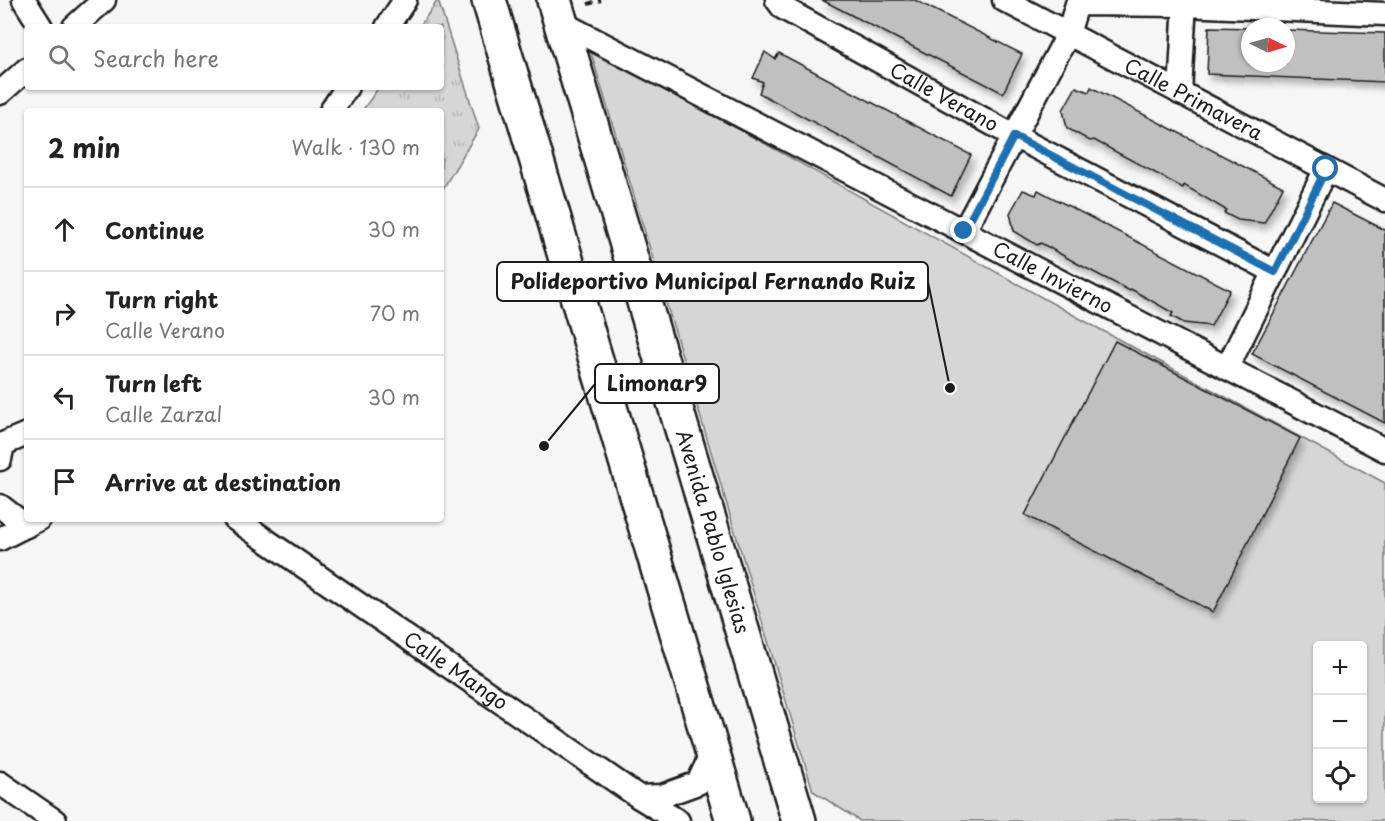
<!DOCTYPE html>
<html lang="en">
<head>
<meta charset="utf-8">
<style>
  body { margin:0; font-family:"Playpen Sans",sans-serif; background:#f6f6f6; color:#222 }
  .controls { position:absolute; right:18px; bottom:18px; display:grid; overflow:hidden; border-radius:6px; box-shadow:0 2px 4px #0004 }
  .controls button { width:54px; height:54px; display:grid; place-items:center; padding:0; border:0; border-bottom:2px solid #e0e0e0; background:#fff; color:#222; font:30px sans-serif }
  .compass { position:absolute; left:1241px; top:18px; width:54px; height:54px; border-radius:50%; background:#fff; box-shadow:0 2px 4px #0004; rotate:95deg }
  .stop { position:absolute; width:18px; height:18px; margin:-14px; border:4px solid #1f6fb2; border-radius:50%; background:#fff }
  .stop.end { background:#1f6fb2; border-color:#fff; box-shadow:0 2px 6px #0008 }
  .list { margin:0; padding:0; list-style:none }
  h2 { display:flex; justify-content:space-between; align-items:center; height:78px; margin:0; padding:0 24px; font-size:26px }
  h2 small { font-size:20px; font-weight:400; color:#767676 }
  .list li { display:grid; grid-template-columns:39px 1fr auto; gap:18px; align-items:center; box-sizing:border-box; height:84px; padding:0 24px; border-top:2px solid #e0e0e0 }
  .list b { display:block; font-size:22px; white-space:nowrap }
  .list p { margin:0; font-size:20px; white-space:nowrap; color:#767676 }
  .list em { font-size:20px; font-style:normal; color:#767676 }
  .icon { flex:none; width:33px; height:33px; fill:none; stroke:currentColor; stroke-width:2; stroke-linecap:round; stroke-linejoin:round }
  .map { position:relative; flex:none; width:1385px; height:821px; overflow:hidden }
  .search { position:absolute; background:#fff; box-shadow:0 2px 4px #0004; left:24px; top:24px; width:420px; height:66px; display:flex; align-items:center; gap:15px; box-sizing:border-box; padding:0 21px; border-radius:6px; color:#767676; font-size:22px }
  .panel { position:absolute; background:#fff; box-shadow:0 2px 4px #0004; left:24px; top:108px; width:420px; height:414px; border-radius:6px }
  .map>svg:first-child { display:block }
  .grass { fill:url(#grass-tufts); stroke:#797979; stroke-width:1.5 }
  .green { fill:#d6d6d6; stroke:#797979; stroke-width:1.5; fill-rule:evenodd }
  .building { fill:#c0c0c0; stroke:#1c1c1c; stroke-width:1.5; filter:url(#shadow) }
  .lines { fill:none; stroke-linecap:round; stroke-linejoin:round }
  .street-casing { stroke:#1c1c1c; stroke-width:27 }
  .secondary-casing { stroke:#1c1c1c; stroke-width:38 }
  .path { stroke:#1c1c1c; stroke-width:4; stroke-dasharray:6 4.5; stroke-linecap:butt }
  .street { stroke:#fff; stroke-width:22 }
  .secondary { stroke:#fff; stroke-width:33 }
  .route { stroke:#1f6fb2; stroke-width:8 }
  .labels { text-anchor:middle; stroke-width:6; stroke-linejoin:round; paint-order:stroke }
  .street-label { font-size:20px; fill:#1c1c1c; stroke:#fff }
  .leader { fill:none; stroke:#1c1c1c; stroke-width:2 }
  .callout-dot { fill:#1c1c1c; stroke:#fff; stroke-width:2 }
  .callout { fill:#fff; stroke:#1c1c1c; stroke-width:2 }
  .callout-label { font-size:21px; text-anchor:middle; font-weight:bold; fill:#1c1c1c }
</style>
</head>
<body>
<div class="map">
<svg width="1385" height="821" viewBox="0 0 1385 821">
  <defs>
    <pattern id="grass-tufts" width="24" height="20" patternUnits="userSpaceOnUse" patternTransform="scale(1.5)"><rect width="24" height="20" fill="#d6d6d6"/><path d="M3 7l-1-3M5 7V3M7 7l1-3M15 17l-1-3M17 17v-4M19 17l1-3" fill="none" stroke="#b7b7b7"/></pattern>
    <filter id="shadow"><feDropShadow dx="3.5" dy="6" stdDeviation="3" flood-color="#0004"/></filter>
  </defs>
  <rect width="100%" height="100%" fill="#f6f6f6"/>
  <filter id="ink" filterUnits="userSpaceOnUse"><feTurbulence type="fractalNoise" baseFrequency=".0167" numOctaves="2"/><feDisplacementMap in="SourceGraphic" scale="12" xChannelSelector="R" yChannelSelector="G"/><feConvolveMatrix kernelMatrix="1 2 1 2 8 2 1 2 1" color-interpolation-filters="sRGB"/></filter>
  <g filter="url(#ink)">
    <polygon class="grass" points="438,0 479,129 441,192 441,111 362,111 379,87 441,87 441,27 419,27"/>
    <path class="green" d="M 589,46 L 1079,318 L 1385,483 L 1385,821 L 860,821 L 813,791 ZM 1318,646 L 1362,646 L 1362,798 L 1318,798 Z"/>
    <g class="building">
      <polygon points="822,0 915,0 1022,54 1003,93"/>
      <polygon points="1209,27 1250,28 1250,63 1286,63 1286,30 1385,33 1385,82 1207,74"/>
      <polygon points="765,52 775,59 779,53 971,155 951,196 759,93 763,82 753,78"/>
      <polygon points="1076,87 1089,92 1091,87 1283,187 1264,223 1238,220 1224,213 1226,210 1184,185 1183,188 1094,140 1090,141 1067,128 1063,110"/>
      <polygon points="1023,190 1036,195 1038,190 1230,290 1211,326 1184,323 1171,316 1173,313 1131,289 1130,291 1080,265 1041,243 1037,245 1014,231 1010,213"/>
      <polygon points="1332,203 1385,230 1385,423 1252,354"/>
      <polygon points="1115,341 1300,438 1213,612 1025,515"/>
    </g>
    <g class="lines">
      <g class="street-casing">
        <g id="street">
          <polyline points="24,0 41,27"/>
          <path id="s1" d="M 777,0 L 783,8 L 1014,136 L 1275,272"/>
          <path id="s2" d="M 1004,0 L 1385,200"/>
          <path id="s3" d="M 560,22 L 1385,450"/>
          <polyline points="74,27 104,0"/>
          <polyline points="387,27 405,0"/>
          <polyline points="0,93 27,69"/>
          <polyline points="1180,93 1185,0"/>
          <polyline points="331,111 347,87"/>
          <polyline points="964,231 1068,34 1077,4 1185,5 1385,14"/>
          <polyline points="1227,368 1326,169"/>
          <polyline points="0,459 3,444 27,434"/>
          <polyline points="0,506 26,526"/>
          <path id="s4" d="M 235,519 L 639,797 L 678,821"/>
          <polyline points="0,539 39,519"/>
          <polyline points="0,783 55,821"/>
          <polyline points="639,797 662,796 698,783 713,751"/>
        </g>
      </g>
      <g class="secondary-casing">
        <g id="secondary">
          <polyline points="489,0 733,821"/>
          <path id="s5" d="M 554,0 L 799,821"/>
        </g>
      </g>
      <polyline class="path" points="588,4 601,0"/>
      <use href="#street" class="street"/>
      <use href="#secondary" class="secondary"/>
    </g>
  </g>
  <g class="lines" filter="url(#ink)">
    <polyline class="route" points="964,231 1014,136 1275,272 1326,169"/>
  </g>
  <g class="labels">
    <g class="street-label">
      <text dy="7" stroke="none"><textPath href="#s1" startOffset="194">Calle Verano</textPath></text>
      <text dy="7" stroke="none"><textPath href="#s2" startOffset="214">Calle Primavera</textPath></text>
      <text dy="7" stroke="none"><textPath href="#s3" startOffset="555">Calle Invierno</textPath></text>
      <text dy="7" stroke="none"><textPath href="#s5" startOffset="555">Avenida Pablo Iglesias</textPath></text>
      <text dy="7" stroke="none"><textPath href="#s4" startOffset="268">Calle Mango</textPath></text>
    </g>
  </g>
  <path class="leader" d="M950 388L928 282M544 446L595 384"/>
  <g class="callout-dot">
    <circle cx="950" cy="388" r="6"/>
    <circle cx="544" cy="446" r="6"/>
  </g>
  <g class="callout">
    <rect x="497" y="262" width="431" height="39" rx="6"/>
    <rect x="595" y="364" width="124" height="39" rx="6"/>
  </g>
  <g class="callout-label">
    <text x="713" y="289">Polideportivo Municipal Fernando Ruiz</text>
    <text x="657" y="391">Limonar9</text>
  </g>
</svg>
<div class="controls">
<button>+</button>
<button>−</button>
<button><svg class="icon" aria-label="locate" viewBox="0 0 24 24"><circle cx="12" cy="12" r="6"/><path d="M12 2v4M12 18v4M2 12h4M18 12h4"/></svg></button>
</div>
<svg class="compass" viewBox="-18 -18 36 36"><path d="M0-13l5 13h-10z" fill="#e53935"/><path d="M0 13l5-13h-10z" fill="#767676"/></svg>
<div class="stop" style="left:1326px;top:169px"></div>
<div class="stop end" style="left:964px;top:231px"></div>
<div class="search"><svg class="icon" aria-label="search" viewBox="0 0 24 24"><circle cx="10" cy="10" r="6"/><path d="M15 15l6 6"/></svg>Search here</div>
<section class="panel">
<h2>2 min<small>Walk · 130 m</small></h2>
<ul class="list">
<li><svg class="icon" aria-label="ahead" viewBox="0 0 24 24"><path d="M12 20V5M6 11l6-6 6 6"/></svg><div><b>Continue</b></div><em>30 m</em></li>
<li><svg class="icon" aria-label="right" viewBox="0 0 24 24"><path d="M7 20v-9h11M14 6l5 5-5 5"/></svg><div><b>Turn right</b><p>Calle Verano</p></div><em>70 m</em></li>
<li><svg class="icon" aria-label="left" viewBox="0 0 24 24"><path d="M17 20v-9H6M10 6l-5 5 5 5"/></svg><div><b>Turn left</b><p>Calle Zarzal</p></div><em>30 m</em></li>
<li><svg class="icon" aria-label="arrive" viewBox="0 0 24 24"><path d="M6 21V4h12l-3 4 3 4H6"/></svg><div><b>Arrive at destination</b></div></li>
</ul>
</section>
</div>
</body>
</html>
